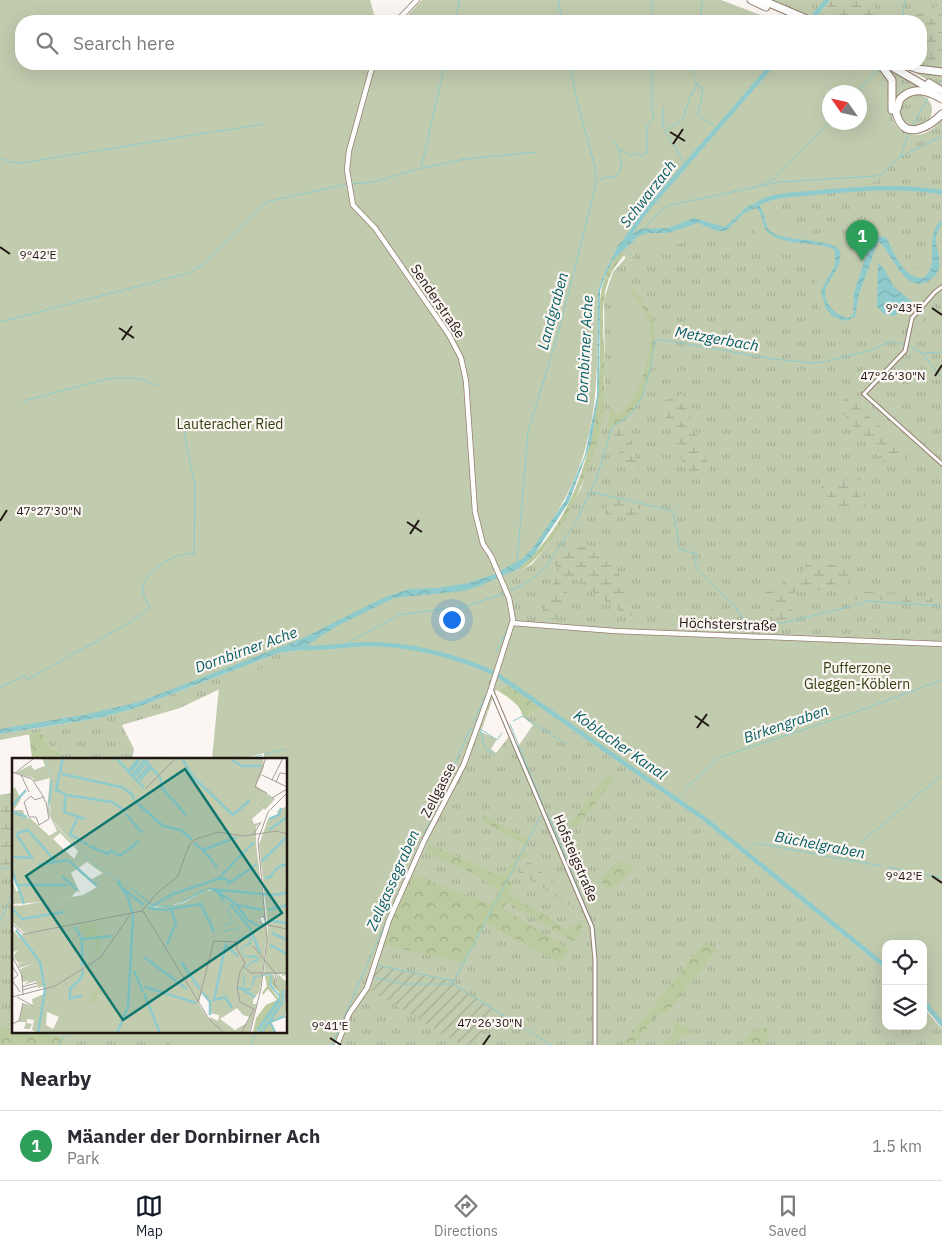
<!DOCTYPE html>
<html lang="en">
<head>
<meta charset="utf-8">
<style>
  body { margin:0; font-family:"IBM Plex Sans",sans-serif; background:#f7f7f7; color:#2b2b33 }
  .controls { position:absolute; right:15px; bottom:15px; display:grid; overflow:hidden; border-radius:10px; box-shadow:0 5px 20px #0002 }
  .controls button { width:45px; height:45px; display:grid; place-items:center; padding:0; border:0; border-bottom:1px solid #e1e1e2; background:#fff; color:#2b2b33; font:25px sans-serif }
  .compass { position:absolute; left:822px; top:85px; width:45px; height:45px; border-radius:50%; background:#fff; box-shadow:0 5px 20px #0002; rotate:304deg }
  .you { position:absolute; left:451px; top:619px; width:18px; height:18px; margin:-12px; border:4px solid #fff; border-radius:50%; background:#1a73e8; box-shadow:0 0 0 8px #1a73e833 }
  .badge { display:grid; place-items:center; width:32px; height:32px; border-radius:50%; background:#111827; color:#fff; font-size:16px; font-weight:700 }
  .pin { position:absolute; translate:-50% -41px; filter:drop-shadow(0 1px 2px #0008) }
  .pin::after { content:''; position:absolute; top:26px; width:18px; height:15px; background:inherit; clip-path:polygon(0 0,100% 0,50% 100%) }
  .list { margin:0; padding:0; list-style:none }
  h2 { display:flex; justify-content:space-between; align-items:center; height:65px; margin:0; padding:0 20px; font-size:21px }
  h2 small { font-size:16px; font-weight:400; color:#7c7c81 }
  .list li { display:grid; grid-template-columns:32px 1fr auto; gap:15px; align-items:center; box-sizing:border-box; height:70px; padding:0 20px; border-top:1px solid #e1e1e2 }
  .list b { display:block; font-size:19px; white-space:nowrap }
  .list p { margin:0; font-size:16px; white-space:nowrap; color:#7c7c81 }
  .list em { font-size:16px; font-style:normal; color:#7c7c81 }
  .icon { flex:none; width:28px; height:28px; fill:none; stroke:currentColor; stroke-width:2; stroke-linecap:round; stroke-linejoin:round }
  .map { position:relative; flex:none; width:942px; height:1045px; overflow:hidden }
  .search { position:absolute; background:#fff; box-shadow:0 5px 20px #0002; left:15px; right:15px; top:15px; height:55px; display:flex; align-items:center; gap:12px; box-sizing:border-box; padding:0 18px; border-radius:20px; color:#7c7c81; font-size:19px }
  .sheet { height:135px; background:#fff }
  nav { display:flex; justify-content:space-around; align-items:center; box-sizing:border-box; height:70px; border-top:1px solid #e1e1e2; background:#fff; font-size:14px; color:#7c7c81 }
  nav a { display:grid; justify-items:center; gap:2px }
  nav .on { color:#111827 }
  .map>svg:first-child { display:block }
  .grass { fill:url(#grass-tufts); fill-rule:evenodd }
  .forest { fill:url(#forest-crowns) }
  .wetland { fill:url(#wetland-marsh) }
  .park { fill:#c1cbae; fill-rule:evenodd }
  .garden { fill:url(#garden-furrows) }
  .water { fill:url(#water-waves) }
  .lines { fill:none; stroke-linecap:round; stroke-linejoin:round }
  .stream { stroke:#8fcbcd; stroke-width:1 }
  .river { stroke:#8fcbcd; stroke-width:4.5 }
  .minor-casing { stroke:#957e6f; stroke-width:5 }
  .secondary-casing { stroke:#957e6f; stroke-width:6 }
  .motorway-casing { stroke:#957e6f; stroke-width:9 }
  .minor { stroke:#fff; stroke-width:3 }
  .secondary { stroke:#fff; stroke-width:4.5 }
  .motorway { stroke:#fff; stroke-width:7 }
  .ticks { fill:none; stroke:#201712; stroke-width:2 }
  .labels { text-anchor:middle; stroke-width:4.5; stroke-linejoin:round; paint-order:stroke }
  .street-label { font-size:14px; fill:#201712; stroke:#fcf6f3 }
  .park-label { font-size:14px; fill:#313f0e; stroke:#fcf6f3 }
  .water-label { font-size:15px; font-style:italic; fill:#055e61; stroke:#fcf6f3 }
  .inset-river { fill:none; stroke:#8fcbcd; stroke-width:2.5 }
  .inset-road { fill:none; stroke:#a49d99; stroke-width:1 }
  .view { fill:#0f766e; fill-opacity:0.15; stroke:#0f766e; stroke-width:2.5 }
  .inset-edge { fill:none; stroke:#201712; stroke-width:2.5 }
  .ticks-label { font-size:12px; text-anchor:middle; fill:#201712; stroke:#fcf6f3; stroke-width:4.5; stroke-linejoin:round; paint-order:stroke }
</style>
</head>
<body>
<div class="map">
<svg width="942" height="1045" viewBox="0 0 942 1045">
  <defs>
    <pattern id="grass-tufts" width="24" height="20" patternUnits="userSpaceOnUse" patternTransform="scale(1.25)"><rect width="24" height="20" fill="#c1cbae"/><path d="M3 7l-1-3M5 7V3M7 7l1-3M15 17l-1-3M17 17v-4M19 17l1-3" fill="none" stroke="#a6ae95"/></pattern>
    <pattern id="forest-crowns" width="20" height="18" patternUnits="userSpaceOnUse" patternTransform="scale(1.25)"><rect width="20" height="18" fill="#bbca9f"/><path d="M2 6a3 3 0 1 1 6 0M12 15a3 3 0 1 1 6 0" fill="none" stroke="#a0ad88"/></pattern>
    <pattern id="wetland-marsh" width="20" height="14" patternUnits="userSpaceOnUse" patternTransform="scale(1.25)"><rect width="20" height="14" fill="#c1cbae"/><path d="M1 5h8M5 5V1M11 12h8M15 12V8" fill="none" stroke="#a6ae95"/></pattern>
    <pattern id="garden-furrows" width="10" height="10" patternUnits="userSpaceOnUse" patternTransform="scale(1.25)"><rect width="10" height="10" fill="#c1cbae"/><path d="M-1 1l2-2M0 10L10 0M9 11l2-2" fill="none" stroke="#a6ae95"/></pattern>
    <pattern id="water-waves" width="16" height="10" patternUnits="userSpaceOnUse" patternTransform="scale(1.25)"><rect width="16" height="10" fill="#8fcbcd"/><path d="M0 5q4-4 8 0t8 0" fill="none" stroke="#7baeaf"/></pattern>
  </defs>
  <rect width="100%" height="100%" fill="#fcf6f3"/>
  <g class="grass">
    <polygon points="769,0 942,0 942,88 900,64 921,64 921,21 817,21"/>
    <path d="M 375,64 L 878,64 C 881,67 887,72 888,76 C 895,95 882,128 911,134 C 924,137 933,129 942,120 L 942,643 L 513,624 L 760,638 L 735,715 L 761,716 L 784,639 L 942,645 L 942,1022 L 923,944 L 886,944 L 509,684 L 495,691 L 481,732 L 497,739 L 491,749 L 496,753 L 511,734 L 517,748 L 533,725 L 523,717 L 541,709 L 708,823 L 886,970 L 886,1026 L 923,1026 L 923,1007 L 942,1029 L 942,1045 L 0,1045 L 0,795 L 14,793 L 14,887 L 10,902 L 14,902 L 14,1031 L 286,1031 L 420,833 L 222,688 L 180,708 L 122,725 L 134,749 L 132,759 L 62,759 L 59,749 L 51,750 L 42,732 L 0,740 L 0,734 L 99,718 L 133,709 L 279,653 L 300,650 L 518,569 L 521,570 L 532,564 L 547,546 L 581,488 L 601,427 L 605,379 L 604,299 L 613,272 L 639,243 L 752,217 L 775,226 L 777,213 L 775,194 L 764,195 ZM 830,92 L 860,92 L 860,122 L 830,122 Z"/>
    <polygon points="885,66 924,88 901,94 894,103"/>
    <circle cx="916" cy="110" r="16"/>
  </g>
  <g class="forest">
    <path d="M 754,207 L 763,216 L 767,232 L 780,239 L 787,239 L 787,243 L 766,238 L 760,222 L 752,217 C 741,228 733,236 717,234 C 712,233 708,229 703,229 C 695,229 689,236 681,237 C 674,238 666,235 658,236 C 639,237 621,256 612,272 C 597,301 605,339 605,370 C 604,388 604,409 601,427 C 592,468 558,549 521,570 L 518,569 C 582,515 599,429 600,349 C 600,319 595,288 613,261 C 620,250 635,236 647,233 C 655,231 663,234 670,232 C 680,231 688,224 698,223 L 717,231 L 726,231 L 744,213 Z"/>
    <path d="M 631,288 C 642,299 652,312 654,327 C 658,357 646,409 617,423 C 613,425 613,427 608,428 L 616,382 L 638,379 L 643,371 L 648,353 L 641,304 L 629,291 Z"/>
    <path d="M 509,684 L 541,709 L 523,717 C 521,704 507,697 497,690 Z"/>
    <polygon points="42,732 51,750 60,749 62,759 32,759 29,734"/>
    <polygon points="609,773 615,778 575,829 570,823"/>
    <polygon points="483,815 528,840 525,845 481,820"/>
    <path d="M 429,844 L 501,876 L 524,850 L 528,856 L 517,862 L 515,871 L 508,876 L 512,883 L 510,892 L 506,892 L 567,929 L 581,921 C 584,930 581,935 574,942 L 507,902 L 503,909 L 569,949 L 560,963 L 486,923 L 464,963 L 381,944 L 410,874 L 490,904 L 500,891 L 473,873 L 426,853 Z"/>
    <polygon points="619,860 625,866 631,864 633,868 611,890 603,884 601,878"/>
    <polygon points="705,941 717,950 670,1009 665,1014 660,1012 633,1045 623,1045"/>
    <polygon points="673,1020 694,1032 688,1036 682,1034 674,1045 664,1045 675,1031"/>
    <polygon points="0,1026 14,1029 14,1031 28,1031 65,1038 60,1045 0,1045"/>
    <polygon points="765,1027 771,1032 764,1045 741,1045 753,1031"/>
  </g>
  <g class="wetland">
    <polygon points="833,0 867,0 889,21 831,21 820,16"/>
    <polygon points="942,4 942,66 919,64 921,64 921,21 902,21"/>
    <polygon points="682,394 710,469 696,478 688,477 661,402"/>
    <polygon points="849,396 911,458 886,464 836,406"/>
    <polygon points="626,422 641,474 626,471 613,431"/>
    <polygon points="861,478 866,509 823,507 821,485"/>
    <polygon points="608,497 638,504 637,520 605,515"/>
    <polygon points="586,545 599,547 614,559 632,615 628,617 573,577 554,624 537,623 559,570 553,561 561,549 565,551"/>
    <polygon points="807,562 849,566 848,588 789,593 781,578 800,579"/>
    <polygon points="851,590 932,598 932,604 869,599 853,600"/>
    <polygon points="765,591 787,595 795,619 775,622"/>
    <polygon points="14,793 14,865 0,867 0,795"/>
    <polygon points="525,859 581,903 586,916 517,871"/>
  </g>
  <g class="park">
    <path d="M 0,0 L 370,0 L 376,21 L 21,21 L 21,64 L 864,64 L 879,71 C 881,76 884,81 885,86 C 890,110 881,124 908,137 L 900,159 L 877,177 L 877,182 L 775,191 L 778,221 L 784,228 C 803,232 831,232 843,249 C 849,234 858,221 874,216 L 893,236 L 909,265 L 918,269 C 931,263 918,227 942,212 L 942,282 L 909,325 L 872,318 C 830,348 806,304 820,266 L 817,260 L 776,251 L 764,243 L 751,227 L 732,240 L 723,243 L 697,237 L 678,244 L 643,247 L 628,262 L 621,250 L 602,280 L 598,291 C 597,381 602,447 549,525 C 542,536 534,550 524,558 C 515,565 503,569 493,574 L 510,620 L 517,626 L 563,631 L 942,646 L 942,1028 L 923,1005 L 923,944 L 886,944 L 886,969 L 708,823 L 558,722 L 499,678 L 491,675 L 475,722 L 477,723 L 475,727 L 470,728 L 330,1045 L 170,1045 L 176,1031 L 286,1031 L 286,759 L 264,759 L 264,753 L 243,759 L 212,759 L 219,687 L 302,650 L 301,645 L 133,707 L 0,732 ZM 830,92 L 860,92 L 860,122 L 830,122 Z"/>
    <polygon points="422,0 721,0 777,21 376,21 404,19"/>
    <path d="M 619,278 C 630,292 644,304 649,322 C 656,344 639,406 617,416 L 610,406 L 613,375 L 614,296 Z"/>
    <polygon points="930,303 934,307 922,321 925,326 919,332 911,332 912,320"/>
  </g>
  <polygon class="garden" points="374,964 449,981 495,1010 474,1045 461,1045 367,988"/>
  <g class="water">
    <path d="M 760,202 L 758,204 C 766,214 764,221 768,229 C 777,242 824,237 839,249 C 844,265 833,272 827,286 C 820,300 834,315 848,318 L 853,315 L 854,293 L 869,246 L 876,236 L 886,237 C 894,252 902,278 923,278 C 942,265 922,236 942,220 C 942,227 937,230 936,237 C 935,247 941,258 939,268 C 938,273 934,277 930,280 C 904,298 889,245 878,242 L 859,294 L 855,317 L 846,321 L 832,316 L 826,309 L 821,291 L 835,265 L 835,250 C 815,240 790,247 770,234 C 761,229 765,215 756,208 L 744,213 L 726,231 L 717,231 L 698,223 L 668,233 L 648,233 L 639,236 L 613,260 L 605,276 L 600,291 L 599,393 L 591,442 L 569,502 L 533,556 L 518,569 L 477,587 L 463,591 L 394,598 L 337,626 L 300,650 L 279,653 L 133,709 L 99,718 L 0,734 L 0,729 L 88,714 L 139,702 L 301,639 L 383,598 L 409,589 L 438,588 L 468,583 L 492,575 L 522,559 L 532,549 L 565,501 L 585,455 L 597,396 L 598,291 L 604,274 L 619,244 L 639,229 L 668,228 L 694,218 L 725,227 L 748,206 Z"/>
    <polygon points="878,264 883,267 894,287 914,303 900,307 899,312 894,316 884,314 877,307"/>
  </g>
  <g class="lines">
    <g class="stream">
      <polyline points="558,0 562,21"/>
      <polyline points="652,0 652,21"/>
      <polyline points="455,21 460,0"/>
      <polyline points="700,21 702,2"/>
      <polyline points="902,21 905,0"/>
      <polyline points="693,75 695,64"/>
      <path d="M 694,79 L 697,85 L 702,88 C 704,101 698,105 698,116 L 714,125"/>
      <polyline points="938,84 942,81"/>
      <polyline points="857,92 880,68"/>
      <polyline points="663,107 663,127 683,161"/>
      <polyline points="913,125 929,96"/>
      <polyline points="717,127 718,127"/>
      <polyline points="667,130 683,119 690,97 697,85"/>
      <polyline points="214,132 264,124"/>
      <polyline points="615,142 618,150"/>
      <polyline points="97,151 211,132"/>
      <polyline points="900,157 909,133"/>
      <polyline points="0,158 11,162 22,163 94,151"/>
      <polyline points="684,164 685,166"/>
      <polyline points="422,168 465,159 537,152"/>
      <path d="M 597,182 L 604,178 L 615,177 C 624,170 621,162 619,152 L 621,149 L 630,156 L 634,153 L 642,156 L 647,153 L 647,127 C 652,119 655,121 652,110 L 652,64"/>
      <polyline points="351,184 374,182 421,168 445,64"/>
      <polyline points="760,186 780,182 875,176 883,173 900,157 942,136"/>
      <polyline points="645,228 659,212 670,205 756,187 774,179 830,122"/>
      <polyline points="0,322 189,273 202,265 266,202 347,184"/>
      <polyline points="909,346 922,353 942,378"/>
      <polyline points="923,353 942,352"/>
      <polyline points="827,361 868,351 893,341 905,345"/>
      <polyline points="23,401 111,378 137,378 159,386"/>
      <polyline points="592,492 673,511 676,528"/>
      <polyline points="677,530 679,549 697,554 695,564 698,569 736,608 741,616 748,621 782,623 852,606"/>
      <polyline points="517,563 528,432 558,334 596,184 595,167 577,101 570,64"/>
      <polyline points="509,591 531,580 545,568 575,524 596,480 612,427 630,415 642,398 651,366 655,341 658,339 773,359 812,363 824,362"/>
      <polyline points="855,605 867,601 942,606"/>
      <polyline points="342,646 399,615 467,606 505,593"/>
      <polyline points="496,652 509,626"/>
      <path d="M 54,665 L 132,621 L 150,607 C 147,601 141,593 143,585 C 147,571 179,550 194,554 L 195,486 L 183,427"/>
      <polyline points="0,687 26,675 27,680 50,667"/>
      <polyline points="513,721 523,716 566,744"/>
      <polyline points="474,722 485,696"/>
      <polyline points="510,724 545,810"/>
      <polyline points="480,729 485,748 495,755"/>
      <polyline points="482,730 497,740 502,733"/>
      <polyline points="265,754 285,749"/>
      <polyline points="721,757 853,713 942,680"/>
      <polyline points="248,759 262,755"/>
      <polyline points="685,789 719,757"/>
      <polyline points="676,798 682,792"/>
      <polyline points="548,814 590,917 595,931 596,951"/>
      <polyline points="755,843 881,866"/>
      <polyline points="860,843 942,775"/>
      <polyline points="746,852 753,845"/>
      <polyline points="852,861 857,848"/>
      <polyline points="888,867 942,878"/>
      <polyline points="0,869 14,867"/>
      <polyline points="393,906 470,729 474,728"/>
      <polyline points="0,922 14,890"/>
      <polyline points="376,965 453,981"/>
      <polyline points="373,977 404,984 453,984 551,1045"/>
      <polyline points="453,983 541,816"/>
      <polyline points="58,1045 67,1031"/>
      <polyline points="250,1045 256,1031"/>
      <polyline points="332,1045 387,919"/>
    </g>
    <g class="river">
      <polyline points="810,21 827,0"/>
      <path d="M 756,205 C 772,194 793,195 812,193 C 856,189 898,185 942,192"/>
      <polyline points="625,241 644,213 773,64"/>
      <path d="M 297,648 C 320,649 343,645 366,644 C 410,644 456,656 496,674 L 706,820 L 886,967"/>
      <polyline points="923,1001 942,1024"/>
    </g>
    <g class="minor-casing">
      <g id="minor">
        <polyline points="942,287 935,292 912,318 905,351 864,394 942,464"/>
        <polyline points="491,689 592,927 595,960 595,1045"/>
      </g>
    </g>
    <g class="secondary-casing">
      <g id="secondary">
        <polyline points="397,21 417,0"/>
        <polyline points="512,623 615,631 942,644"/>
        <polyline points="337,1045 349,1014 367,988 389,920 424,841 464,764 491,689 513,620 509,598 491,556 483,544 475,512 466,381 461,358 449,335 375,228 353,205 347,170 349,151 373,64"/>
      </g>
    </g>
    <g class="motorway-casing">
      <g id="motorway">
        <polyline points="751,0 766,7"/>
        <polyline points="762,0 811,21"/>
        <polyline points="880,64 892,80 892,110"/>
        <polyline points="887,64 934,91"/>
        <polyline points="904,64 918,69 942,72"/>
        <polyline points="929,83 942,91"/>
        <path d="M 942,99 C 927,90 913,86 900,99 L 896,112 C 903,142 928,128 942,114"/>
      </g>
    </g>
    <use href="#minor" class="minor"/>
    <use href="#secondary" class="secondary"/>
    <use href="#motorway" class="motorway"/>
  </g>
  <path class="ticks" d="M 670,132 L 685,141M 673,144 L 683,129M 0,247 L 10,254M 932,308 L 942,315M 119,328 L 134,338M 122,340 L 132,326M 935,376 L 942,365M 0,521 L 7,510M 407,522 L 422,532M 410,534 L 419,520M 695,716 L 709,726M 697,728 L 707,714M 932,876 L 942,883M 330,1038 L 341,1045M 483,1045 L 490,1035"/>
  <g class="labels">
    <g class="street-label">
      <text transform="translate(438 301) rotate(56)" y="5">Senderstraße</text>
      <text transform="translate(728 624) rotate(2)" y="5">Höchsterstraße</text>
      <text transform="translate(438 790) rotate(-63)" y="5">Zellgasse</text>
      <text transform="translate(576 858) rotate(67)" y="5">Hofsteigstraße</text>
    </g>
    <g class="park-label">
      <text x="230" y="429">Lauteracher Ried</text>
      <text x="857" y="673">Pufferzone<tspan x="857" dy="16">Gleggen-Köblern</tspan></text>
    </g>
    <g class="water-label">
      <text transform="translate(648 194) rotate(-52)" y="5">Schwarzach</text>
      <text transform="translate(553 311) rotate(-75)" y="5">Landgraben</text>
      <text transform="translate(717 339) rotate(10)" y="5">Metzgerbach</text>
      <text transform="translate(585 349) rotate(-87)" y="5">Dornbirner Ache</text>
      <text transform="translate(246 650) rotate(-20)" y="5">Dornbirner Ache</text>
      <text transform="translate(786 724) rotate(-19)" y="5">Birkengraben</text>
      <text transform="translate(620 745) rotate(35)" y="5">Koblacher Kanal</text>
      <text transform="translate(820 845) rotate(11)" y="5">Büchelgraben</text>
      <text transform="translate(393 880) rotate(-66)" y="5">Zellgassegraben</text>
    </g>
  </g>
  <g transform="translate(12 758)">
    <rect width="275" height="275" fill="#fcf6f3"/>
    <path d="M 30,0 L 33,0 L 39,19 L 40,30 L 36,47 L 42,65 L 79,104 L 110,126 L 73,98 L 65,89 L 70,83 L 58,76 L 57,78 L 45,65 L 39,41 L 48,18 L 42,19 L 34,0 L 203,0 L 209,4 L 190,26 L 202,37 L 219,18 L 221,21 L 205,40 L 212,46 L 227,31 L 223,18 L 231,9 L 213,1 L 251,0 L 252,8 L 248,20 L 236,14 L 247,22 L 245,24 L 234,16 L 232,19 L 253,34 L 247,36 L 244,47 L 251,51 L 240,61 L 242,66 L 249,64 L 244,69 L 244,93 L 254,161 L 249,158 L 246,162 L 254,168 L 255,173 L 250,220 L 247,234 L 241,242 L 241,246 L 245,246 L 237,275 L 128,275 L 114,268 L 113,275 L 105,275 L 109,269 L 104,275 L 26,275 L 20,272 L 22,262 L 15,261 L 15,265 L 20,266 L 18,271 L 12,271 L 14,264 L 7,264 L 11,245 L 21,248 L 20,241 L 32,236 L 34,227 L 26,230 L 24,223 L 11,227 L 17,223 L 10,224 L 8,211 L 21,206 L 7,210 L 6,206 L 12,204 L 6,205 L 1,198 L 6,192 L 0,195 L 0,171 L 8,180 L 10,176 L 33,171 L 7,170 L 0,163 L 0,148 L 8,147 L 3,149 L 7,156 L 36,151 L 33,144 L 0,146 L 0,122 L 4,133 L 8,133 L 0,112 L 0,32 L 3,29 L 9,41 L 2,52 L 11,52 L 13,59 L 37,78 L 45,73 L 35,52 L 38,20 L 23,24 L 21,20 L 3,15 L 19,7 L 22,12 L 33,8 ZM 83,42 L 95,44 L 83,63 L 74,61 ZM 137,56 L 144,62 L 136,84 L 136,67 L 133,64 ZM 173,57 L 170,65 L 181,64 L 168,72 L 151,68 L 157,62 L 157,67 ZM 197,58 L 210,68 L 204,74 L 200,75 L 197,66 L 193,68 L 190,64 ZM 115,61 L 127,81 L 120,90 L 123,95 L 114,98 L 117,104 L 113,107 L 109,98 L 116,93 L 105,84 L 109,78 L 105,75 ZM 48,75 L 66,93 L 62,101 L 55,99 L 57,97 L 41,81 ZM 158,89 L 163,90 L 155,101 L 169,111 L 166,117 L 151,108 L 153,104 L 145,98 L 151,98 ZM 128,100 L 132,105 L 140,101 L 146,105 L 129,117 L 125,112 L 117,121 L 110,116 L 107,120 L 104,119 ZM 75,104 L 103,124 L 118,152 L 57,167 L 49,154 L 44,155 L 39,143 L 59,139 L 65,133 L 68,135 L 59,115 ZM 191,131 L 204,132 L 223,149 L 217,156 L 217,148 L 203,134 L 194,132 L 170,146 L 142,150 L 130,142 L 123,133 L 142,148 L 153,148 L 174,142 ZM 115,133 L 131,147 L 130,153 L 123,154 ZM 190,235 L 198,244 L 198,255 L 207,257 L 206,263 L 198,259 L 197,262 L 186,245 ZM 225,250 L 231,257 L 238,259 L 235,265 L 223,272 L 208,261 ZM 35,254 L 47,259 L 41,271 L 34,267 ZM 275,48 L 275,216 L 269,219 L 273,223 L 275,220 L 275,243 L 273,258 L 258,264 L 256,262 L 270,246 L 271,233 L 273,236 L 274,233 L 267,232 L 261,226 L 266,216 L 269,219 L 271,216 L 252,217 L 256,168 L 247,87 L 256,61 L 266,57 L 265,53 Z" fill="#c1cbae" fill-rule="evenodd"/>
    <path d="M 82,163 L 86,178 L 89,178 L 88,163 L 91,177 L 97,178 L 89,181 L 90,196 L 88,181 L 87,195 L 84,195 L 82,180 L 74,181 L 68,166 ZM 261,215 L 264,229 L 271,233 L 269,248 L 256,262 L 264,274 L 246,275 L 268,243 L 267,234 L 259,226 ZM 260,217 L 257,227 L 267,241 L 244,275 L 241,275 L 244,260 L 254,247 L 265,242 L 256,231 L 251,237 L 250,235 L 255,228 L 253,218 ZM 78,230 L 93,232 L 95,235 L 86,236 L 85,245 L 78,245 L 81,241 L 68,240 L 84,239 L 74,235 L 85,234 Z" fill="#bbca9f"/>
    <path d="M 4,60 L 18,60 L 71,109 L 59,101 L 44,103 L 16,72 L 5,75 L 0,67 ZM 249,104 L 261,115 L 264,112 L 273,115 L 275,130 L 269,123 L 266,135 L 254,132 ZM 37,105 L 45,118 L 59,127 L 35,127 L 31,116 L 40,118 L 33,106 ZM 255,138 L 263,138 L 261,150 L 272,157 L 275,148 L 275,165 L 260,163 ZM 275,173 L 275,195 L 259,185 L 262,174 Z" fill="#c1cbae"/>
    <path d="M 33,0 L 218,0 L 230,8 L 252,8 L 238,42 L 208,70 L 212,75 L 243,77 L 252,152 L 241,164 L 235,163 L 223,149 L 219,154 L 222,165 L 230,166 L 226,178 L 234,176 L 241,180 L 240,187 L 231,191 L 233,196 L 245,195 L 250,202 L 233,217 L 236,229 L 239,220 L 246,214 L 249,220 L 244,222 L 241,233 L 236,235 L 229,231 L 227,217 L 234,206 L 227,190 L 229,184 L 217,183 L 210,174 L 209,168 L 217,162 L 215,149 L 198,131 L 159,148 L 136,145 L 131,153 L 176,229 L 165,238 L 164,243 L 174,247 L 173,254 L 168,252 L 161,275 L 104,275 L 116,248 L 121,157 L 13,175 L 0,164 L 0,149 L 71,137 L 85,129 L 78,122 L 91,115 L 105,123 L 79,104 L 40,62 L 37,42 L 40,22 ZM 253,34 L 263,41 L 253,52 L 244,47 L 247,35 Z" fill="#c1cbae"/>
    <path d="M 65,167 L 70,190 L 61,191 L 60,168 Z" fill="#c1cbae"/>
    <path d="M 33,0 L 35,4 L 40,22 L 40,31 L 37,49 L 40,61 L 80,104 L 125,134 L 142,148 L 164,147 L 190,132 L 193,131 L 199,130 L 204,132 L 211,139 L 213,145 L 218,146 L 220,147 L 217,152 L 221,164 L 218,166 L 213,167 L 211,173 L 227,169 L 225,180 L 235,177 L 239,179 L 240,183 L 238,187 L 230,189 L 232,198 L 243,197 L 247,200 L 246,203 L 238,206 L 230,214 L 233,222 L 233,230 L 239,230 L 241,220 L 243,218 L 255,216 L 261,217 L 259,226 L 268,237 L 268,244 L 246,275 L 245,271 L 267,239 L 257,227 L 259,217 L 244,219 L 238,233 L 232,231 L 230,214 L 236,206 L 246,200 L 231,199 L 229,189 L 239,183 L 235,178 L 225,181 L 226,170 L 213,174 L 211,173 L 213,166 L 220,164 L 216,152 L 219,147 L 212,145 L 204,134 L 196,131 L 166,147 L 155,149 L 139,148 L 122,133 L 79,104 L 40,61 L 36,47 L 39,19 Z" fill="#8fcbcd"/>
    <path class="inset-river" d="M 51,0 L 44,32 L 53,36M 104,0 L 132,30M 131,0 L 148,19 L 150,30 L 159,41M 170,0 L 181,19 L 221,57 L 238,42M 220,2 L 230,8 L 249,8M 117,13 L 127,0M 119,13 L 129,0M 50,16 L 109,29 L 120,36 L 122,41M 121,16 L 132,3M 123,18 L 134,5M 126,20 L 137,8M 128,22 L 139,10M 160,41 L 174,57M 122,42 L 151,68 L 169,72 L 180,82M 0,48 L 14,32M 0,54 L 15,59M 114,56 L 130,75M 66,59 L 58,76 L 76,87M 73,61 L 52,54 L 54,37 L 100,44 L 112,52M 257,61 L 267,57 L 269,50M 257,72 L 275,59M 5,75 L 16,72 L 44,104 L 56,102 L 85,128M 182,85 L 191,92 L 225,79M 77,88 L 96,96 L 99,93 L 108,98 L 127,83M 191,92 L 205,109M 0,99 L 20,100 L 4,76M 250,103 L 275,79M 26,107 L 43,104M 0,112 L 5,127 L 55,127M 50,118 L 65,132M 253,119 L 257,120 L 266,109 L 275,106M 207,121 L 214,121 L 217,125 L 245,106M 6,128 L 12,146M 110,130 L 132,147M 199,131 L 259,137 L 275,135M 205,133 L 225,147 L 250,152M 219,147 L 238,170 L 248,195M 140,148 L 161,136 L 206,121 L 242,84M 225,148 L 236,162 L 247,168M 0,150 L 10,161 L 53,154M 136,150 L 152,152 L 189,146 L 202,174M 159,152 L 164,166 L 162,168M 256,152 L 275,147M 260,163 L 275,165M 63,169 L 70,181 L 70,208M 4,172 L 28,204 L 33,232 L 26,275M 260,175 L 275,182M 70,181 L 101,178M 214,185 L 202,242 L 213,239 L 220,250M 155,187 L 162,169M 258,187 L 275,196M 214,188 L 226,198M 132,199 L 175,231M 169,204 L 188,231M 122,213 L 131,234M 133,229 L 184,245M 226,229 L 243,239M 190,234 L 198,244 L 198,257M 132,235 L 148,275M 70,238 L 58,240 L 58,231 L 70,219 L 71,212M 263,274 L 258,264 L 273,258M 105,275 L 116,249 L 121,158 L 116,139 L 105,123M 249,275 L 270,245 L 271,232"/>
    <path class="inset-road" d="M 254,0 L 243,29 L 255,35M 0,14 L 20,21 L 31,38 L 31,39 L 32,39 L 32,42 L 34,44 L 37,61 L 27,67 L 24,59 L 17,59 L 12,44 L 19,38 L 23,42 L 31,39M 3,15 L 21,1M 9,17 L 17,34M 250,17 L 275,29M 260,22 L 271,0M 264,24 L 268,15 L 275,16M 133,31 L 164,0M 260,40 L 275,31M 241,77 L 249,64M 131,153 L 197,261 L 212,275M 254,163 L 251,158 L 247,160 L 250,166 L 275,171M 0,166 L 12,176 L 130,153 L 144,136 L 166,118 L 177,87 L 184,81 L 206,74 L 232,78 L 264,73 L 275,76M 241,188 L 264,216 L 262,226 L 265,230M 0,198 L 10,217 L 11,237M 0,208 L 6,217 L 0,222 L 8,234M 231,208 L 239,215 L 275,215M 10,229 L 25,225M 10,232 L 25,228M 273,232 L 275,249M 0,239 L 43,228 L 88,200 L 118,157M 5,239 L 21,248M 186,245 L 202,183 L 225,184 L 225,191 L 233,205 L 228,214 L 225,229 L 228,244 L 242,251 L 229,275M 0,266 L 7,263 L 11,245M 238,275 L 249,230 L 255,182 L 246,82 L 256,54 L 275,35"/>
    <path class="view" d="M 173,11 L 270,155 L 111,262 L 14,118 Z"/>
    <rect width="275" height="275" class="inset-edge"/>
  </g>
  <g class="ticks-label">
    <text x="38" y="259">9°42'E</text>
    <text x="904" y="312">9°43'E</text>
    <text x="893" y="380">47°26'30"N</text>
    <text x="49" y="515">47°27'30"N</text>
    <text x="904" y="880">9°42'E</text>
    <text x="490" y="1027">47°26'30"N</text>
    <text x="330" y="1030">9°41'E</text>
  </g>
</svg>
<div class="controls">
<button><svg class="icon" aria-label="locate" viewBox="0 0 24 24"><circle cx="12" cy="12" r="6"/><path d="M12 2v4M12 18v4M2 12h4M18 12h4"/></svg></button>
<button><svg class="icon" aria-label="layers" viewBox="0 0 24 24"><path d="M12 4l9 5-9 5-9-5zM3 14l9 5 9-5"/></svg></button>
</div>
<svg class="compass" viewBox="-18 -18 36 36"><path d="M0-13l5 13h-10z" fill="#e53935"/><path d="M0 13l5-13h-10z" fill="#7c7c81"/></svg>
<div class="you"></div>
<div class="pin badge" style="left:862px;top:261px;background:#2e9e5b">1</div>
<div class="search"><svg class="icon" aria-label="search" viewBox="0 0 24 24"><circle cx="10" cy="10" r="6"/><path d="M15 15l6 6"/></svg>Search here</div>
</div>
<section class="sheet">
<h2>Nearby<small></small></h2>
<ul class="list">
<li><span class="badge" style="background:#2e9e5b">1</span><div><b>Mäander der Dornbirner Ach</b><p>Park</p></div><em>1.5 km</em></li>
</ul>
</section>
<nav>
<a class="on"><svg class="icon" aria-label="map" viewBox="0 0 24 24"><path d="M3 6l6-2 6 2 6-2v14l-6 2-6-2-6 2zM9 4v14M15 6v14"/></svg>Map</a>
<a><svg class="icon" aria-label="directions" viewBox="0 0 24 24"><path d="M12 3l9 9-9 9-9-9zM9 14v-3h6M13 9l2 2-2 2"/></svg>Directions</a>
<a><svg class="icon" aria-label="saved" viewBox="0 0 24 24"><path d="M7 4h10v16l-5-4-5 4z"/></svg>Saved</a>
</nav>
</body>
</html>
